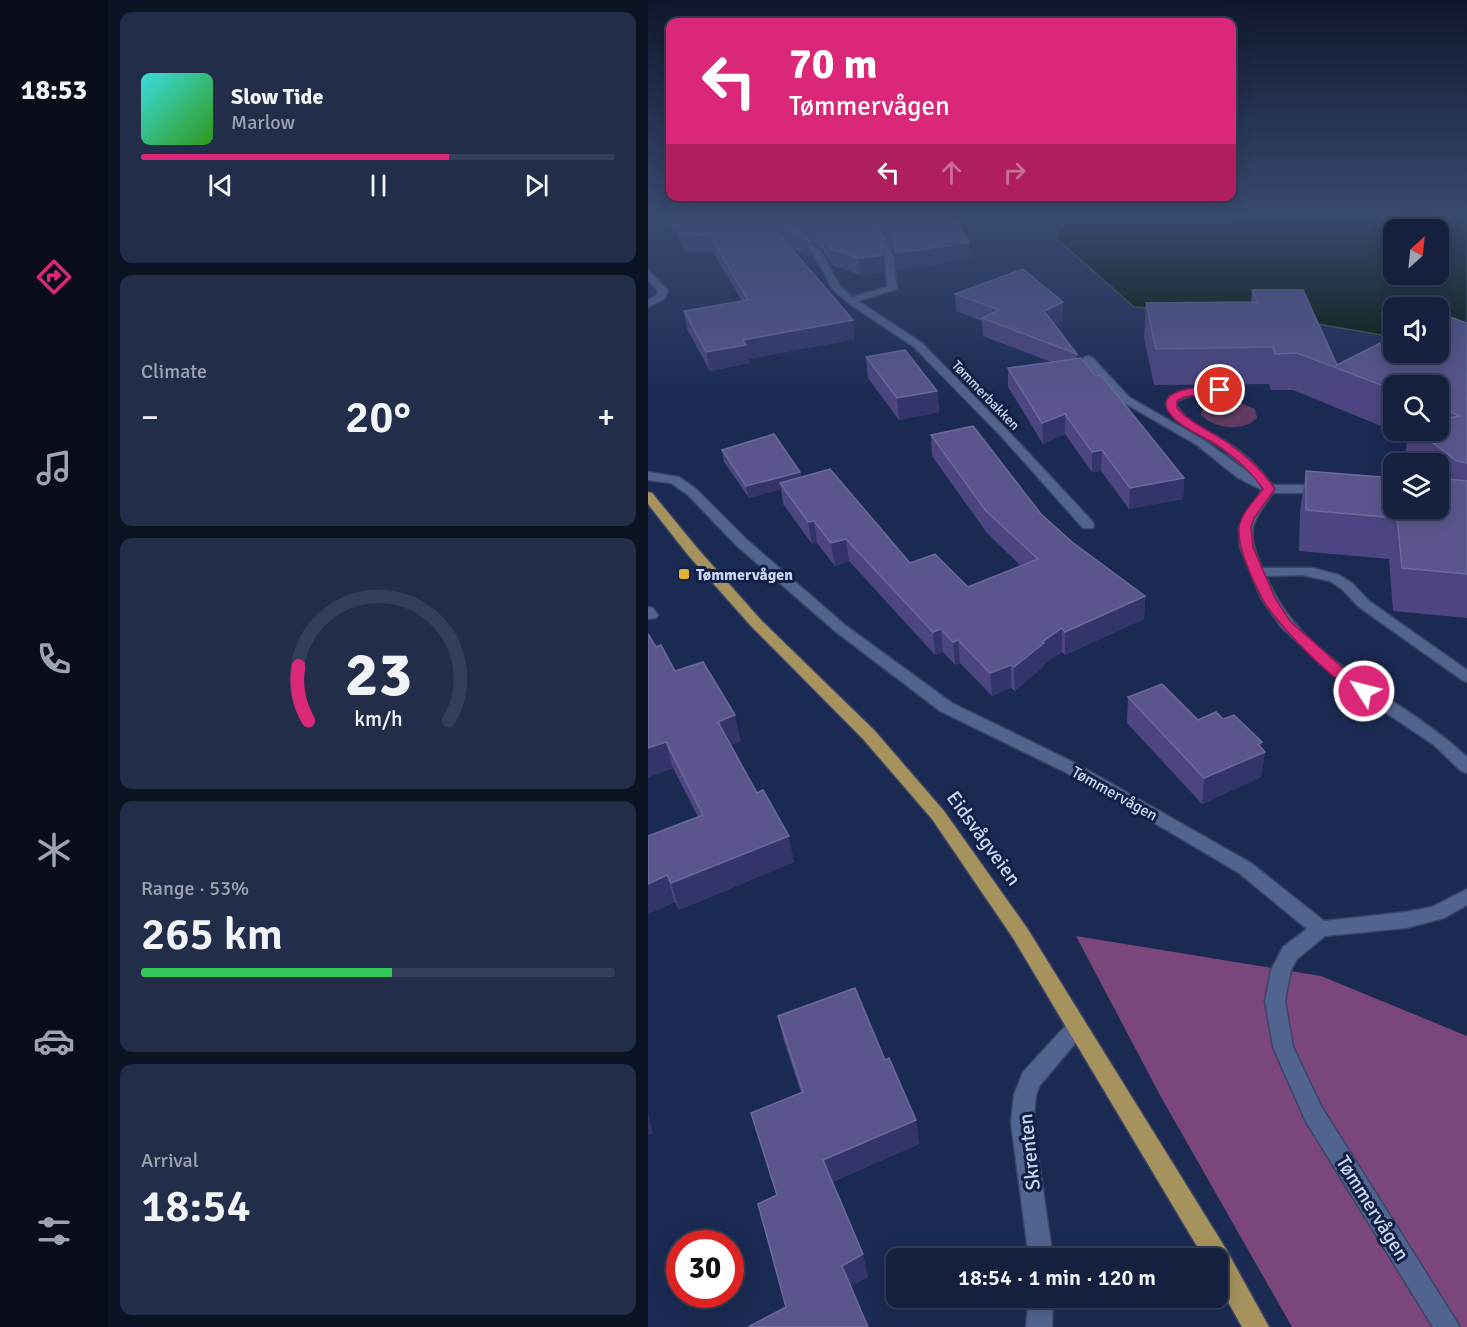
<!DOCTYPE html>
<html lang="en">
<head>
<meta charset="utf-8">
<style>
  body { margin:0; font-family:Signika,sans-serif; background:#212d49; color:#f1f3f6; height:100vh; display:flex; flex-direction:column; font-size:22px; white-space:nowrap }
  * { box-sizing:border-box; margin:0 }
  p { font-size:20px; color:#9da3b0 }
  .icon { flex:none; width:33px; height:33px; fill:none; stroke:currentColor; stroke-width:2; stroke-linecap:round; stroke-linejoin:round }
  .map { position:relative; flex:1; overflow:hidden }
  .sheet { display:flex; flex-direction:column; gap:12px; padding:12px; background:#0b1222; width:540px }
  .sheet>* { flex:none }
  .top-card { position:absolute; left:18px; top:18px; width:570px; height:183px; border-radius:12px; box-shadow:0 3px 15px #0003,0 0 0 2px #333e58; background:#db2777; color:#fff; overflow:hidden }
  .needle { width:39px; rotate:27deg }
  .tools { position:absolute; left:735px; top:219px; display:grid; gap:12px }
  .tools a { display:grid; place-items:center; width:66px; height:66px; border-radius:12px; background:#14203e; box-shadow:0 3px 15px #0003,0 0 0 2px #333e58; font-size:30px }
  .speed { position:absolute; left:18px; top:1230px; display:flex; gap:12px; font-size:30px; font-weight:700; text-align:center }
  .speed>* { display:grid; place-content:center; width:78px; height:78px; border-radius:50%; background:#14203e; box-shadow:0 3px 15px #0003,0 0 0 2px #333e58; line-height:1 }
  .speed .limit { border:9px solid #d22; background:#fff; color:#111 }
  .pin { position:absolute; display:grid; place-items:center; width:51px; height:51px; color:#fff; margin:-26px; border:3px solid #fff; border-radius:50%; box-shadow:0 2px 6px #0007 }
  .me { position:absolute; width:66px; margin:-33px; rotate:306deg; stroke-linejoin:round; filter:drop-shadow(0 0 4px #0008) }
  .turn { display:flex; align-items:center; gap:21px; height:126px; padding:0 24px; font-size:27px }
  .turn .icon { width:78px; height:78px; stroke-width:2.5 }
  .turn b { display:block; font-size:42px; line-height:51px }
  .lanes { display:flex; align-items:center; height:57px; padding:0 24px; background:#0003; justify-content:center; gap:30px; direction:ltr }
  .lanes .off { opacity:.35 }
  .big { font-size:45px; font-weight:600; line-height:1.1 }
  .sheet .widget { flex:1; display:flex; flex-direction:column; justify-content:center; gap:9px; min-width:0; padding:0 21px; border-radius:12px; background:#212d49 }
  .sheet .dial { align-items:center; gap:0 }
  .dial svg { height:156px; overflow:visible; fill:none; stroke:#333e58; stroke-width:7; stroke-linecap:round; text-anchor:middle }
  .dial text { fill:#f1f3f6; stroke:none }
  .song { display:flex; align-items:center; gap:18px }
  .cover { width:72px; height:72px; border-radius:9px; background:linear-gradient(135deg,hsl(180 70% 55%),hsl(110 70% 35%)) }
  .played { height:6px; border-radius:3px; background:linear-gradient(90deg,#db2777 65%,#333e58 65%) }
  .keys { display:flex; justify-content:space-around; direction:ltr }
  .heat { display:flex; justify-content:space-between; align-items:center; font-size:33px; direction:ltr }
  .charge { height:9px; border-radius:4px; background:linear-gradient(90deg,#34c759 53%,#333e58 0) }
  .trip { position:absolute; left:238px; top:1248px; width:342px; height:60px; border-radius:12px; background:#14203e; box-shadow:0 3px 15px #0003,0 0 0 2px #333e58; font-weight:600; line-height:60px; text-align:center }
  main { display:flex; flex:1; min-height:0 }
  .menu { display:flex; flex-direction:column; width:108px; justify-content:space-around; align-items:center; background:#080d19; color:#9da3b0 }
  .menu .icon { width:42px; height:42px }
  .menu .on { color:#db2777 }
  .menu b { font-size:27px; color:#f1f3f6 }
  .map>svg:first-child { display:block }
  .green { fill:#613b61 }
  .forest { fill:#7b467b }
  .water { fill:#001801; stroke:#3d5148; stroke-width:1.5; fill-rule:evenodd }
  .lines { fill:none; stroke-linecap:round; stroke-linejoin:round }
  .minor-casing { stroke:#394466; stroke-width:3 }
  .major-casing { stroke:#394466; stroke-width:3 }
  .minor { fill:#516490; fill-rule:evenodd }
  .major { fill:#a6925c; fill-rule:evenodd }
  .wall { fill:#4c4581; fill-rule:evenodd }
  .shaded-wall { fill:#333469 }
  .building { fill:#5a558d; stroke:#6c699c; stroke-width:1.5 }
  .route { fill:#db2777; stroke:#8e194d; stroke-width:1.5 }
  .poi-dot { fill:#dfb034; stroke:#122047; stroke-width:2 }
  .labels { text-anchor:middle; stroke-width:6; stroke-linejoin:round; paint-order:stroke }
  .far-street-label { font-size:14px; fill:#cad6ef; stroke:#122047 }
  .poi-label { font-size:16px; font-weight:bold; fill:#cad6ef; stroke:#122047; text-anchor:start }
  .street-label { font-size:16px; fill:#cad6ef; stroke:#122047 }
  .near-street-label { font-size:20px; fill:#cad6ef; stroke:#122047 }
</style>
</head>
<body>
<main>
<nav class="menu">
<b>18:53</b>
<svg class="icon on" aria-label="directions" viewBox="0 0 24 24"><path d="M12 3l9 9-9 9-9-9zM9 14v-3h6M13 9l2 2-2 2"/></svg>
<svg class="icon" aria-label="music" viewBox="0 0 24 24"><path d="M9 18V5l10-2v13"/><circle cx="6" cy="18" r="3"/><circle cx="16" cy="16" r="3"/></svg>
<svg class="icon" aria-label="phone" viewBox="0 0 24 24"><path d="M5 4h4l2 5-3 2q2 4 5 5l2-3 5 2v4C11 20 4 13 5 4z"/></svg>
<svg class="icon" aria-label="climate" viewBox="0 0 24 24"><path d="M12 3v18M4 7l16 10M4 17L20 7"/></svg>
<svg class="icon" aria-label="car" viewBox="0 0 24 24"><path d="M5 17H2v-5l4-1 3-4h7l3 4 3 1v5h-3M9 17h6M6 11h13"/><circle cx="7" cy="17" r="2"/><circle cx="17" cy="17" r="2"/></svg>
<svg class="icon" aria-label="filters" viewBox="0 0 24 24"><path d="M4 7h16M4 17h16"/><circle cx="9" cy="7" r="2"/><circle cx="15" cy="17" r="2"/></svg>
</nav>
<section class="sheet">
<div class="widget">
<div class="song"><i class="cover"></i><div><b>Slow Tide</b><p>Marlow</p></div></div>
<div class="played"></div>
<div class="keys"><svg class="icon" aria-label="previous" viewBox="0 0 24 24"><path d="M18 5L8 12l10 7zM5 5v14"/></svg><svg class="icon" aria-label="pause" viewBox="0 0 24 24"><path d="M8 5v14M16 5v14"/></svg><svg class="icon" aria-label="next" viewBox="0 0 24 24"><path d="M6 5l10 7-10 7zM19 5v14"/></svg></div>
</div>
<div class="widget"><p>Climate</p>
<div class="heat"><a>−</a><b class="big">20°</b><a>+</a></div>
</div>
<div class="widget dial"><svg viewBox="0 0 100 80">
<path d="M14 69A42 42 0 1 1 86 69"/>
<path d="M14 69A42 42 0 0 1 9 41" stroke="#db2777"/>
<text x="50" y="56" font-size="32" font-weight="700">23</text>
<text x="50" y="72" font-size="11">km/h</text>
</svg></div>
<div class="widget"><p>Range · 53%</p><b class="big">265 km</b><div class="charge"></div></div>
<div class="widget"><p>Arrival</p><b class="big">18:54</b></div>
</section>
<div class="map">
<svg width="819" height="1327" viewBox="0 0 819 1327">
  <rect width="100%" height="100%" fill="#1b2a52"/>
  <!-- green -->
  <path class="green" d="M 585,400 L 607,409 L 609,418 C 596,432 566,429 553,415 L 555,407 L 567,401 Z"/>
  <!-- forest -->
  <polygon class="forest" points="428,936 673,976 819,1036 819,1327 644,1327 513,1097"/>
  <!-- water -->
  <path class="water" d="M 414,214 L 819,214 L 819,355 L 791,350 L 790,308 L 746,308 L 745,337 L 629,317 L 486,307 L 410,240 L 409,235 L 418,222 ZM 746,230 L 790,230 L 790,274 L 746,274 Z"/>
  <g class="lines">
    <!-- minor casing -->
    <g class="minor-casing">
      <g id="minor">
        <polygon points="219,214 227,214 245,256 249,289 210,301 274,343 361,432 445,522 446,525 445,528 435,528 353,436 266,347 199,302 185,289 166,255 142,238 149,236 172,251 192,286 204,297 239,287 237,256"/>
        <polygon points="0,270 20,291 16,299 0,307 0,300 9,295 10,291 0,279"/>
        <path d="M 440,356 L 444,357 L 481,397 L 557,441 L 604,475 L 575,449 L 528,420 L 518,404 L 521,397 L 539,390 L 592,387 L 592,391 L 541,396 L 530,401 L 528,404 C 538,425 563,431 580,443 C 598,454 612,468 624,485 L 675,485 L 681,489 L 675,493 L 625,493 C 602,526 598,529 614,568 L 665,568 L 691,575 L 704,583 L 721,601 L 819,670 L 819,682 L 814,680 L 711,607 L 694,589 L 682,581 L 654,575 L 618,576 C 655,665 754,695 819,757 L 819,773 L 813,771 L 786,745 L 697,685 L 633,627 L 613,598 L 592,547 L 591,527 L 614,490 L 590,478 L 549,445 L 473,401 L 436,361 L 436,357 Z"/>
        <polygon points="0,472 31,477 48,489 98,539 197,625 304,703 429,764 603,863 676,921 758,912 784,907 819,889 819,905 796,918 758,928 677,936 649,959 643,970 637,1001 645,1047 673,1106 812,1327 785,1327 657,1120 625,1047 617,1001 623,970 635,947 659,929 591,873 520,831 417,772 292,711 187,631 88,545 40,495 23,483 0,480"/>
        <polygon points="0,607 5,608 10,615 8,618 0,619"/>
        <polygon points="429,1018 436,1021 439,1027 436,1033 392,1085 388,1095 385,1123 405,1258 381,1258 363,1123 366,1095 375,1072 422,1021"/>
        <polygon points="381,1298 405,1298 404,1327 378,1327"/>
      </g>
    </g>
    <!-- major casing -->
    <g class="major-casing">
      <polygon id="major" points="0,492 4,493 50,549 113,620 227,731 296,811 379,928 578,1249 621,1327 594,1327 570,1284 570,1258 556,1258 365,938 284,819 215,739 103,626 40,555 0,504"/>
    </g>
    <!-- minor -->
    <use href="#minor" class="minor"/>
    <!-- major -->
    <use href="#major" class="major"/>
  </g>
  <!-- wall -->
  <g class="wall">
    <polygon points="17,214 222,214 236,272 212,275 184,265 174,249 162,242 164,257 144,249 207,339 100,359 101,363 62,371 39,329 36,311 94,301 64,251 38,252"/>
    <polygon points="229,214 304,214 321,243 321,259 249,270 247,255"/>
    <path d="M 604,290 L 689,365 L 819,323 L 819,618 L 745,611 L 741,559 L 651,551 L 652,511 L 658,471 L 790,508 L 790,464 L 755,464 L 760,437 L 645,390 L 623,390 L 621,384 L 506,385 L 496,338 L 498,303 L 603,302 ZM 746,386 L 790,386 L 790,430 L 746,430 Z"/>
    <polygon points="307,294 415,302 415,320 406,324 429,354 429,358 448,376 536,478 535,499 481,509 453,471 444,472 417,434 395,444 360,387 360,368 403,362 335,336 334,321 308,311"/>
    <polygon points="218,357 289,391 291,412 251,420 220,378"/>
    <polygon points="283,435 393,514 424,542 497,596 496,619 417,655 414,652 396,664 396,666 367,691 363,688 344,696 312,663 307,665 295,652 287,655 201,561 187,566 169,543 164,544 135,504 133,489 101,498 76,462 74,450 152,472 153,477 262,563 320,587 373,566 339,533 284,456"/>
    <polygon points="8,647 27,671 93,741 83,745 146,862 31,910 27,902 0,914 0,836 50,817 25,768 0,777"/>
    <polygon points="480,697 550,720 575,719 614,742 613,748 617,752 613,777 554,804 479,723"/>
    <polygon points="130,1016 237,1060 268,1120 271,1144 184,1182 220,1277 203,1286 138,1307 153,1093 136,1041"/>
  </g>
  <!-- shaded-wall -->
  <g class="shaded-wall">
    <polygon points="233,240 236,272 212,275 210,258"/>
    <polygon points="321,243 321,259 249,270 247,253"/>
    <polygon points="415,302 415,320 396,328 396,311"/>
    <polygon points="205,320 207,339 100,359 101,363 62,371 58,352 95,340"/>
    <polygon points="289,391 291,412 251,420 249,398"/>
    <polygon points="417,414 417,434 395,444 394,423"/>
    <polygon points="454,450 453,471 444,472 444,452"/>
    <polygon points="152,472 154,483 132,483 133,489 101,498 98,486"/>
    <polygon points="536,478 535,499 481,509 482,488"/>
    <polygon points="166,521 169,543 164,544 160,522"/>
    <polygon points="198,539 201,561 187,566 183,543"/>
    <polygon points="497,596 496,619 417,655 417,632"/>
    <polygon points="414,628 414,652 396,664 396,666 367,691 366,667 394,642"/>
    <polygon points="293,629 295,652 287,655 285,632"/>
    <polygon points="310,640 312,663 307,665 305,642"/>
    <polygon points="363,665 363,688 344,696 342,673"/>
    <polygon points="87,715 93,741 76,747 70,722"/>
    <polygon points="18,742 25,768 0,777 0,748"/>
    <polygon points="614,742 613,754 617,752 613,777 554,804 556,778 610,744"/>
    <polygon points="141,836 146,862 31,910 23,883"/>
    <polygon points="19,875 27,902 0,914 0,884"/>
    <polygon points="0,1112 5,1133 0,1135"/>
    <polygon points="268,1120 271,1144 180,1183 175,1160"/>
    <polygon points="215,1254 220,1277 200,1288 194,1266"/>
  </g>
  <!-- building -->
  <g class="building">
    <polygon points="23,214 114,214 145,228 162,240 125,227 205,320 95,340 98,345 58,352 36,311 100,300 61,234 35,236"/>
    <polygon points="141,214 222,214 233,240 234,255 210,258 182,248 171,233 145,215"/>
    <polygon points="235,214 304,214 321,243 247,253 246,238"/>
    <polygon points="375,269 415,302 396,311 429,354 334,318 352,310 307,294"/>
    <polygon points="604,290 655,290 689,365 746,336 746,352 790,352 790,321 800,316 819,323 819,463 809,461 768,430 790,430 790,420 812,416 790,407 790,386 746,386 746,390 649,353 627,354 625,347 508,349 498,303 609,302"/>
    <polygon points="257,350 289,391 249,398 218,357"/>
    <polygon points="433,358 448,376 453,375 536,478 482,488 454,450 444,452 417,414 394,423 360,368"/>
    <polygon points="325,426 393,514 424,542 497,596 417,632 414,628 394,642 396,643 366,667 363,665 342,673 310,640 305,642 293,629 285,632 198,539 183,543 166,521 160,522 132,483 182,469 262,563 287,554 320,587 390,559 338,511 283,435"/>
    <polygon points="126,434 152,472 98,486 74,450"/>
    <polygon points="658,471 746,478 746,508 790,508 790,478 819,481 819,574 754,568 749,518 658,510"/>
    <polygon points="0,634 8,647 13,645 27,671 55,662 87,715 70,722 109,793 115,790 141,836 23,883 19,875 0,884 0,836 55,815 18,742 0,748"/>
    <polygon points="514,684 550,720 568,712 575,719 586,715 614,742 610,744 617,752 556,778 480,697"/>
    <polygon points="207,988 237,1060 241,1058 268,1120 175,1160 215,1254 194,1266 220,1327 100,1327 138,1307 110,1204 129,1195 103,1113 155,1092 130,1016"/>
  </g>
  <!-- sky -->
  <linearGradient id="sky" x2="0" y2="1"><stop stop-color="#0f172d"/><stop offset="0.54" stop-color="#394a71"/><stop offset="1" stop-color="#394a71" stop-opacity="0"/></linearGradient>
  <rect width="819" height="399" fill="url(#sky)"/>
  <!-- route -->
  <path class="route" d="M 572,387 L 577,390 L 576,392 L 536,397 L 529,401 L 529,408 C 543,424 563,431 580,443 C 599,456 614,470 627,489 L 606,518 L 603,527 L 605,547 L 627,598 L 642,621 L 706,678 L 723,691 L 721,694 C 699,700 624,619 614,598 C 605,581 589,547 591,528 C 592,514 607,500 615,489 C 604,472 589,459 572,447 C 556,436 528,427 519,409 C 517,404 518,399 522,396 C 534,386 558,388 572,387 Z"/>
  <!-- markers -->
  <rect class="poi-dot" x="30" y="568" width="12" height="12" rx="3"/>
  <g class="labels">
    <!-- far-street labels -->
    <g class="far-street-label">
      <text transform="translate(338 395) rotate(46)" y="5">Tømmerbakken</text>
    </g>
    <!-- poi labels -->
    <g class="poi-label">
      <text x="48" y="580">Tømmervågen</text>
    </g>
    <!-- street labels -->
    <g class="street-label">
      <text transform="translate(467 793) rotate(29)" y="6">Tømmervågen</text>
    </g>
    <!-- near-street labels -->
    <g class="near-street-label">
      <text transform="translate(336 838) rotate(54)" y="7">Eidsvågveien</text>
      <text transform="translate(381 1152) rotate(-96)" y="7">Skrenten</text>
      <text transform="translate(725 1208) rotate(58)" y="7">Tømmervågen</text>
    </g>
  </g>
</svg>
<div class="tools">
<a><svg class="needle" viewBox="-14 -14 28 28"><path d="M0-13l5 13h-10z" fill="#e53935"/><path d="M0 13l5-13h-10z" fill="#9da3b0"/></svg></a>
<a><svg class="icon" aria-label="sound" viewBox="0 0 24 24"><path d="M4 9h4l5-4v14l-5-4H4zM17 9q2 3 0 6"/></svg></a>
<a><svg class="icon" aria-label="search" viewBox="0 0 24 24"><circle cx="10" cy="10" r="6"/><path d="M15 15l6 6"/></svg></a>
<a><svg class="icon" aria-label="layers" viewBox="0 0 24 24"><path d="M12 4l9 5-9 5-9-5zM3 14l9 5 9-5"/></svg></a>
</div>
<div class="speed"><div class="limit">30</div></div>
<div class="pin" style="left:572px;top:390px;background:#d93025"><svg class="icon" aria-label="arrive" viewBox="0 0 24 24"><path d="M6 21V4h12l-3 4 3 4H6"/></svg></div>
<svg class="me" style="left:716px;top:691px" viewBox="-20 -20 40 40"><circle r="17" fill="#db2777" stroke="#fff" stroke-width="3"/><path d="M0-11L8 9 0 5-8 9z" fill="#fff"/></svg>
<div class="trip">18:54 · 1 min · 120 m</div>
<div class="top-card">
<div class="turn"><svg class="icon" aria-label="left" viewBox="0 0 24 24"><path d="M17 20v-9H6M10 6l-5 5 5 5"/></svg><div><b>70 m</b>Tømmervågen</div></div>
<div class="lanes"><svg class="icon" aria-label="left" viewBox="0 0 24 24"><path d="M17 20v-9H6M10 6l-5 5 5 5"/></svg><svg class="icon off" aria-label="ahead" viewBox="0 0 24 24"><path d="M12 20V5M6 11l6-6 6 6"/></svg><svg class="icon off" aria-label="right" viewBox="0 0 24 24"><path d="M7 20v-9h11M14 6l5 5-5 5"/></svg></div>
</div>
</div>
</main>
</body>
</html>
